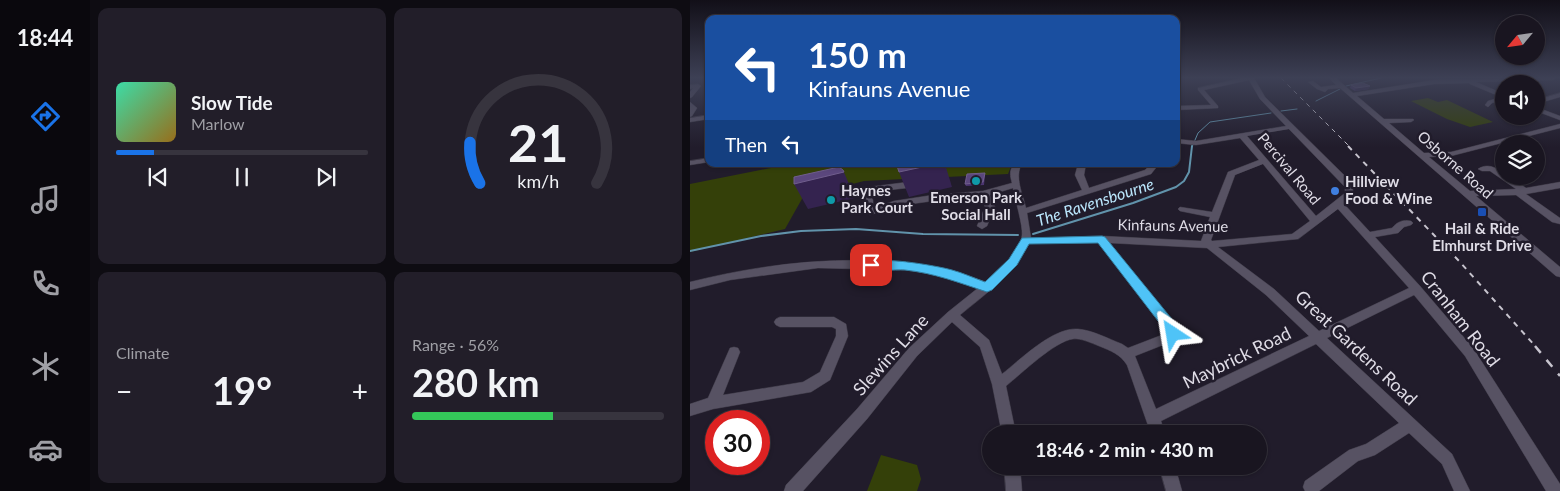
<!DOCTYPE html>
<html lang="en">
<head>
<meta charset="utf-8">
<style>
  body { margin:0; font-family:Lato,sans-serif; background:#221e29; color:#f1f3f6; height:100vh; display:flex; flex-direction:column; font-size:19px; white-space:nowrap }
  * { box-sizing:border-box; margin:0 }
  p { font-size:16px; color:#9f9fa5 }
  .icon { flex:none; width:28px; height:28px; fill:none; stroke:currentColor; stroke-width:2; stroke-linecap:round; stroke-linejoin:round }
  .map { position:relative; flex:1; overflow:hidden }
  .drawer { display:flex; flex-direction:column; gap:8px; padding:8px; background:#0e0c12; width:600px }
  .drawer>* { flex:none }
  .hud { position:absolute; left:15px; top:15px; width:475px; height:152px; border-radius:10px; box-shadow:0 1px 4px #0004,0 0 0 1px #37343e; background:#1a4fa0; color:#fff; overflow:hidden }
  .needle { width:32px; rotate:241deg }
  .tools { position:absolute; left:805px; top:15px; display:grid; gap:10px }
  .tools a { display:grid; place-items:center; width:50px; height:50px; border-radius:50%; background:#191520; box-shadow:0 1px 4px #0004,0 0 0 1px #37343e; font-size:25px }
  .speed { position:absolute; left:15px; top:410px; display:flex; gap:10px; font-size:25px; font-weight:700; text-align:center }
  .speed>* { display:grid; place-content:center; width:65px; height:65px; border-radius:50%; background:#191520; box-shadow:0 1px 4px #0004,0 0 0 1px #37343e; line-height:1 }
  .speed .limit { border:8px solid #d22; background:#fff; color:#111 }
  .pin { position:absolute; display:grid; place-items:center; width:42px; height:42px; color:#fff; margin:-21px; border-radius:10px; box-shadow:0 2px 8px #0006 }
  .me { position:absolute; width:55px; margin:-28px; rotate:327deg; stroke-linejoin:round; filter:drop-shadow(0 0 4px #0008) }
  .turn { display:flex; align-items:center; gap:18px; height:105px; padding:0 20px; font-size:22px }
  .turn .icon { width:65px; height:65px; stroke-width:2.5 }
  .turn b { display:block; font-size:35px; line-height:42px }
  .then { display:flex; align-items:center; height:48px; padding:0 20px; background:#0003; gap:10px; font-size:19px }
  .big { font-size:38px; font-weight:700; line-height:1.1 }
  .drawer .widget { flex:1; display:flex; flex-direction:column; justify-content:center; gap:8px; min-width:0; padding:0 18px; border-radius:10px; background:#221e29 }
  .drawer .dial { align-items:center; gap:0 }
  .dial svg { height:130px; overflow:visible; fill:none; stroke:#37343e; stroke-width:7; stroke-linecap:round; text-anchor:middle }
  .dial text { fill:#f1f3f6; stroke:none }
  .song { display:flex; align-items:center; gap:15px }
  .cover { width:60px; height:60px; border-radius:8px; background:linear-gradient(135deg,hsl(160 70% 55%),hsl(40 70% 35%)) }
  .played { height:5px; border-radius:2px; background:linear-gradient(90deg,#1a73e8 15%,#37343e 15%) }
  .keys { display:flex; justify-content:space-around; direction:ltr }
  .heat { display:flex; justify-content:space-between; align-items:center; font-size:28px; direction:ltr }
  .charge { height:8px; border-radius:4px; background:linear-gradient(90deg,#34c759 56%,#37343e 0) }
  .drawer .tiles { flex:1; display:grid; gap:8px; grid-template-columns:repeat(2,1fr) }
  .trip { position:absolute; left:292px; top:425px; width:285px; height:50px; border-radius:25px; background:#191520; box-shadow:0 1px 4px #0004,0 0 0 1px #37343e; font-weight:700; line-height:50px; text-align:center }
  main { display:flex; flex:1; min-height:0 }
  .dock { display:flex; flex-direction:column; width:90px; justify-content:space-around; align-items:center; background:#0a080d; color:#9f9fa5 }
  .dock .icon { width:35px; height:35px }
  .dock .active { color:#1a73e8 }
  .dock b { font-size:22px; color:#f1f3f6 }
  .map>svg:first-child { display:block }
  .green { fill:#344009 }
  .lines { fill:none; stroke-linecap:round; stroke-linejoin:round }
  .stream-far1 { stroke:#6193ab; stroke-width:1 }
  .stream { stroke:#6193ab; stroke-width:2 }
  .minor-casing { stroke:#3d3946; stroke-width:1 }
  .minor { fill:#575263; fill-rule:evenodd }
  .rail-far2 { stroke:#c7c4ce; stroke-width:1; stroke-dasharray:4.5 4.5; stroke-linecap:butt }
  .rail-far1 { stroke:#c7c4ce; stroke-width:2; stroke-dasharray:5.5 5.5; stroke-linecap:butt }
  .rail { stroke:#c7c4ce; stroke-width:2.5; stroke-dasharray:9 9; stroke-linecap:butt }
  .wall { fill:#4b3570 }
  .shaded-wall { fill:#34234f }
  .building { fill:#5b477d; stroke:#705e8d }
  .route { fill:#4fc3f7; stroke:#337fa1 }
  .culture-dot { fill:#0f9aa8; stroke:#211c2b; stroke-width:2 }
  .shop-dot { fill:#3f7fe0; stroke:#211c2b; stroke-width:2 }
  .transit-dot { fill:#1a4fb4; stroke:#211c2b; stroke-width:2 }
  .labels { text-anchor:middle; stroke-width:5; stroke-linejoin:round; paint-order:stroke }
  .street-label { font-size:15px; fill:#dfdce6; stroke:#211c2b }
  .poi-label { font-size:15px; font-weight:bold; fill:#dfdce6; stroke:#211c2b; text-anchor:start }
  .water-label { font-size:16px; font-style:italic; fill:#bae6fc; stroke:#211c2b }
  .near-street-label { font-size:18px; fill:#dfdce6; stroke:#211c2b }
</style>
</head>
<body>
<main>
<nav class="dock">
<b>18:44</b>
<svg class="icon active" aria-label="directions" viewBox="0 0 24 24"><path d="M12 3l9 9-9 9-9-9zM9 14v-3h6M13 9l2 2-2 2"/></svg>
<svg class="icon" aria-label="music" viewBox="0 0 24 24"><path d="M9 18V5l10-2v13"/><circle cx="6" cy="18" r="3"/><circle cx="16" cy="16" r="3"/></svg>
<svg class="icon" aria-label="phone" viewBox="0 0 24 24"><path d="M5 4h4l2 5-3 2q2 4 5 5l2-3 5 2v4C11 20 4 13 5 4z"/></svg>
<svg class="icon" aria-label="climate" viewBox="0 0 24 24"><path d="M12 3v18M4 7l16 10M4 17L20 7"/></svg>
<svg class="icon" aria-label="car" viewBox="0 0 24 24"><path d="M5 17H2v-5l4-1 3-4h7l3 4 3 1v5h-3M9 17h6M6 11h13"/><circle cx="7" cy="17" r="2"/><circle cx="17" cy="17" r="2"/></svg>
</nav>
<section class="drawer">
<div class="tiles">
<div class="widget">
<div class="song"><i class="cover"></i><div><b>Slow Tide</b><p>Marlow</p></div></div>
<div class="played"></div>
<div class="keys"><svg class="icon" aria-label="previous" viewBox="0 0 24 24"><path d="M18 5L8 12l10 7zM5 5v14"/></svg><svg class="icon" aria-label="pause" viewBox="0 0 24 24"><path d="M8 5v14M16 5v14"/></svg><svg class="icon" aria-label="next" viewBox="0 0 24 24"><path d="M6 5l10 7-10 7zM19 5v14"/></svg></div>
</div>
<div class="widget dial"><svg viewBox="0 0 100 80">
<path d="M14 69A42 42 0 1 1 86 69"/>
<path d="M14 69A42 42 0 0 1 8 44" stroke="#1a73e8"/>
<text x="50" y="56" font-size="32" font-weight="700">21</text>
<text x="50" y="72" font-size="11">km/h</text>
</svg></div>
<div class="widget"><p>Climate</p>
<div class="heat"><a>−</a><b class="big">19°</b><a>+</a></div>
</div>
<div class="widget"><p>Range · 56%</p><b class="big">280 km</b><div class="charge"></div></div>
</div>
</section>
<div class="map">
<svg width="870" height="491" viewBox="0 0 870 491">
  <rect width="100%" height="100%" fill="#211c2b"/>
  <!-- green -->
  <g class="green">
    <polygon points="738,98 748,102 757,100 803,122 780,127 757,119 721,101"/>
    <polygon points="101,164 322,164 318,174 174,181 113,197 95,229 0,252 0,184"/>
    <polygon points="191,455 227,465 231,479 227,491 177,491"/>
  </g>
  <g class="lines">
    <!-- stream-far1 -->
    <g class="stream-far1">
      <polyline points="656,86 691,78"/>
      <polyline points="626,101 650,89"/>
      <polyline points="591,111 607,109"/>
      <polyline points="502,147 508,133 520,122 581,113"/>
    </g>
    <!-- stream -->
    <g class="stream">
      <polyline points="343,234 443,203 486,187 494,181 499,172 502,146"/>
      <polyline points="0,251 71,236 111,231 166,229 233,234 328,235"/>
    </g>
    <!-- minor casing -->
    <g class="minor-casing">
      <g id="minor">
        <path d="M 552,78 L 564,78 L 575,97 L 658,179 L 663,187 L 663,194 L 654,204 L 680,232 L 702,228 C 707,222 713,219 721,221 L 723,223 L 721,225 L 714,227 L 708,233 L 685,237 L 730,286 L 783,348 L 870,484 L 870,491 L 856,491 L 775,356 L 724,295 L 637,338 L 762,454 L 780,491 L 764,491 L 752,464 L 719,433 L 685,455 L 668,461 L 629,491 L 615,491 L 613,487 L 615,481 L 659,450 L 676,444 L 709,423 L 626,344 L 471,421 L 475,434 L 461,434 L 437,365 C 430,354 421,351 409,346 C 401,343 391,338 383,339 C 365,341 331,374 316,386 L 326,434 L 312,434 L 302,384 L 290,347 L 262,322 L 227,356 L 177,419 L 113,491 L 94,491 L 96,485 L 167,409 L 219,348 L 258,312 L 288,288 L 259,277 L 216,270 L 128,268 L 40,280 L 0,290 L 0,282 C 84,261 174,252 260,270 C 272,273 284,278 296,282 C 307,274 331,250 332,235 C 333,225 325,200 323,188 L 300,195 L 305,207 L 297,226 L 292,229 L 287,226 L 295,207 L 292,197 L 243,201 L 206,206 L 180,215 L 177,214 C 174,209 172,198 172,193 L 166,194 L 162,191 L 163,189 L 226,181 L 230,184 L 226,187 L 181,192 L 180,195 L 183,200 L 183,208 L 204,201 L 243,195 L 293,191 L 322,183 C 320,176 319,170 324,164 L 332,164 C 324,176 333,195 336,208 L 392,190 L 385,175 L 388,164 L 396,164 L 394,175 L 399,188 L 455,170 L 461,164 L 469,164 L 461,174 L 337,213 L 341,238 L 412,236 L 511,241 L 520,217 L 490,211 L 488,209 L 490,207 L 522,212 L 538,172 L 569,160 L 550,138 L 506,145 L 486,143 L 486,139 L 506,141 L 596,126 L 570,99 L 559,80 L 514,90 L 528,106 L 528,108 L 486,110 L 486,106 L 521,105 L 508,90 L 508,88 ZM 599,129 L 655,187 L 655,193 L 626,216 L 557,136 ZM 573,164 L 620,221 L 602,234 L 522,241 L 521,240 L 545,175 ZM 648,209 L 719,288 L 629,331 L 584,289 L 528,247 L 608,239 ZM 409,242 L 477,333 L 438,348 L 432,344 C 419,339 402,330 388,329 C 363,327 331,359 312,374 L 299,340 L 270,315 C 296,294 323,274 339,244 ZM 420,243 L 517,248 L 576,295 L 619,336 L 466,409 L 445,356 L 483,341 L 489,334 L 485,325 Z"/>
        <path d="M 639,78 L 646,78 L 663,93 L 744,80 L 866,78 L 863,80 L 786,82 L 814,94 L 814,100 L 802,103 L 798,107 L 795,105 L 798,101 L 811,97 L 780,84 L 779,83 L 744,84 L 667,96 L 694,119 L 723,119 L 724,120 L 721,122 L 699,123 L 734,153 L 761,152 L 870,124 L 870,128 L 761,156 L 739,157 L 780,191 L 826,189 L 800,171 L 792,171 L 788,169 C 797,163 805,167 814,173 L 814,176 L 819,176 L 836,188 L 870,182 L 870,188 L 836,194 L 870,218 L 870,224 L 862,222 L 826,195 L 786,196 L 870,267 L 870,277 L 866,276 L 650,88 L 638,89 L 635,92 L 627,89 L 618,82 L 623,81 L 631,87 L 646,85 Z"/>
        <polygon points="8,84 11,86 2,97 0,98 0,92 3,88 0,89 0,85"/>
        <polygon points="870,93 870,97 846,104 846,100"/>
        <polygon points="0,102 7,108 2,116 0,117"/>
        <polygon points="846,107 870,116 870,120 846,111"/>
        <polygon points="19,115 19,119 0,122 0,118"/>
        <polygon points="19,158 19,162 0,165 0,161"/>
        <polygon points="846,158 850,159 850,163 846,163"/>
        <polygon points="90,317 144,317 156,324 158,336 140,380 121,392 23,409 0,416 0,404 18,398 40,348 44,347 48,348 50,352 33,395 113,382 130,372 146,336 146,329 142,327 90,327 86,325 84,322 86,319"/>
        <polygon points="314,466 330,466 332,491 316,491"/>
        <polygon points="469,466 485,466 492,491 476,491"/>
      </g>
    </g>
    <!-- minor -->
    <use href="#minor" class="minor"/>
    <!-- rail-far2 -->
    <polyline class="rail-far2" points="591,78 660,147"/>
    <!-- rail-far1 -->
    <polyline class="rail-far1" points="658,146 769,261 846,347"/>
    <!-- rail -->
    <polyline class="rail" points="845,346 870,376"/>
  </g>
  <!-- wall -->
  <g class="wall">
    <polygon points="661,85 679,89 665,91 660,88"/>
    <polygon points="295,175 294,185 276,186 275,184"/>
  </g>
  <!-- shaded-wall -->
  <g class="shaded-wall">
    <polygon points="680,86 679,89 665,91 666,88"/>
    <polygon points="246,164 255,164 262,187 219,197 209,172"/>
    <polygon points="153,170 165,198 118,209 104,184"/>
  </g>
  <!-- building -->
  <g class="building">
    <polygon points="673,83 680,86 666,88 661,85"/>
    <polygon points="218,164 246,164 209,172 207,166"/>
    <polygon points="149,167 153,170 154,172 104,184 104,177"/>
    <polygon points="295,173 293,182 275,184 277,174"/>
  </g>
  <!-- sky -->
  <linearGradient id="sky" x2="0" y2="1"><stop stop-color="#120f18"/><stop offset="0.53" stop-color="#3d4055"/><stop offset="1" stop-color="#3d4055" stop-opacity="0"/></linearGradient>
  <rect width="870" height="147" fill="url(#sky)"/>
  <!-- route -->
  <path class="route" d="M 412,236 L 415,237 L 486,324 L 490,334 L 488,338 L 483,340 L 478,338 L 475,330 L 408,243 L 339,244 L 327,265 L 302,290 L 297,292 C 270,283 244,273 215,270 C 205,269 181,274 175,265 C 183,254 248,266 262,270 C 273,273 284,278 295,282 L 319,259 L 332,238 Z"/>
  <!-- markers -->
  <g class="culture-dot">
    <circle cx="286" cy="181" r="5"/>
    <circle cx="141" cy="200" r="5"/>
  </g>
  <circle class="shop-dot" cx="645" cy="191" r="5"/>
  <rect class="transit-dot" x="787" y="207" width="10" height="10" rx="2.5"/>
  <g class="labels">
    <!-- street labels -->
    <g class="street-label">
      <text transform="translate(765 165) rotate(41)" y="5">Osborne Road</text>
      <text transform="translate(599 169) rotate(50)" y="5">Percival Road</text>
      <text transform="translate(483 226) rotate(1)" y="5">Kinfauns Avenue</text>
    </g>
    <!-- poi labels -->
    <g class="poi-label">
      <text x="655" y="187">Hillview<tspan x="655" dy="17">Food &amp; Wine</tspan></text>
      <text x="151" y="196">Haynes<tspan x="151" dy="17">Park Court</tspan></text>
      <text x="286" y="203" text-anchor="middle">Emerson Park<tspan x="286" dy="17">Social Hall</tspan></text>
      <text x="792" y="234" text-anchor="middle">Hail &amp; Ride<tspan x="792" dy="17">Elmhurst Drive</tspan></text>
    </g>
    <!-- water labels -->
    <g class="water-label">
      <text transform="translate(405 202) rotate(-18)" y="6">The Ravensbourne</text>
    </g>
    <!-- near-street labels -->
    <g class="near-street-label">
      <text transform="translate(770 319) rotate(52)" y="6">Cranham Road</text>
      <text transform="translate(666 348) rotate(43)" y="6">Great Gardens Road</text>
      <text transform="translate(201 355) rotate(-48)" y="6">Slewins Lane</text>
      <text transform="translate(547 358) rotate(-26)" y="6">Maybrick Road</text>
    </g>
  </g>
</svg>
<div class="tools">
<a><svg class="needle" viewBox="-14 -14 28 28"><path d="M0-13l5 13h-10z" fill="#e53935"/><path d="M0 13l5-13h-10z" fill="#9f9fa5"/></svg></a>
<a><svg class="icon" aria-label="sound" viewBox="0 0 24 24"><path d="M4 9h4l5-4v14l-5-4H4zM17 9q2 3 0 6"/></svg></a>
<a><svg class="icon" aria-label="layers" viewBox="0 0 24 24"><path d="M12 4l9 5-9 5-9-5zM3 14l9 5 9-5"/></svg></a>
</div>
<div class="speed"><div class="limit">30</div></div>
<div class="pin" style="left:181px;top:265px;background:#d93025"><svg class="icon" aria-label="arrive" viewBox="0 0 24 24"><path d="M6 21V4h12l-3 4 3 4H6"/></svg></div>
<svg class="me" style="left:483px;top:334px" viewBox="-20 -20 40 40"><path d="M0-17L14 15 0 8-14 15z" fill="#4fc3f7" stroke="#fff" stroke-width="4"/></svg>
<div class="trip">18:46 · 2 min · 430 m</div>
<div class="hud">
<div class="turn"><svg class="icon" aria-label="left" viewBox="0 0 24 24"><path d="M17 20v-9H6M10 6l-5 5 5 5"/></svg><div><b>150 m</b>Kinfauns Avenue</div></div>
<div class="then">Then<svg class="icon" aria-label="left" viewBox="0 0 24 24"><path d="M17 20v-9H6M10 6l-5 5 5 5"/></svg></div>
</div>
</div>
</main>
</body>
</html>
